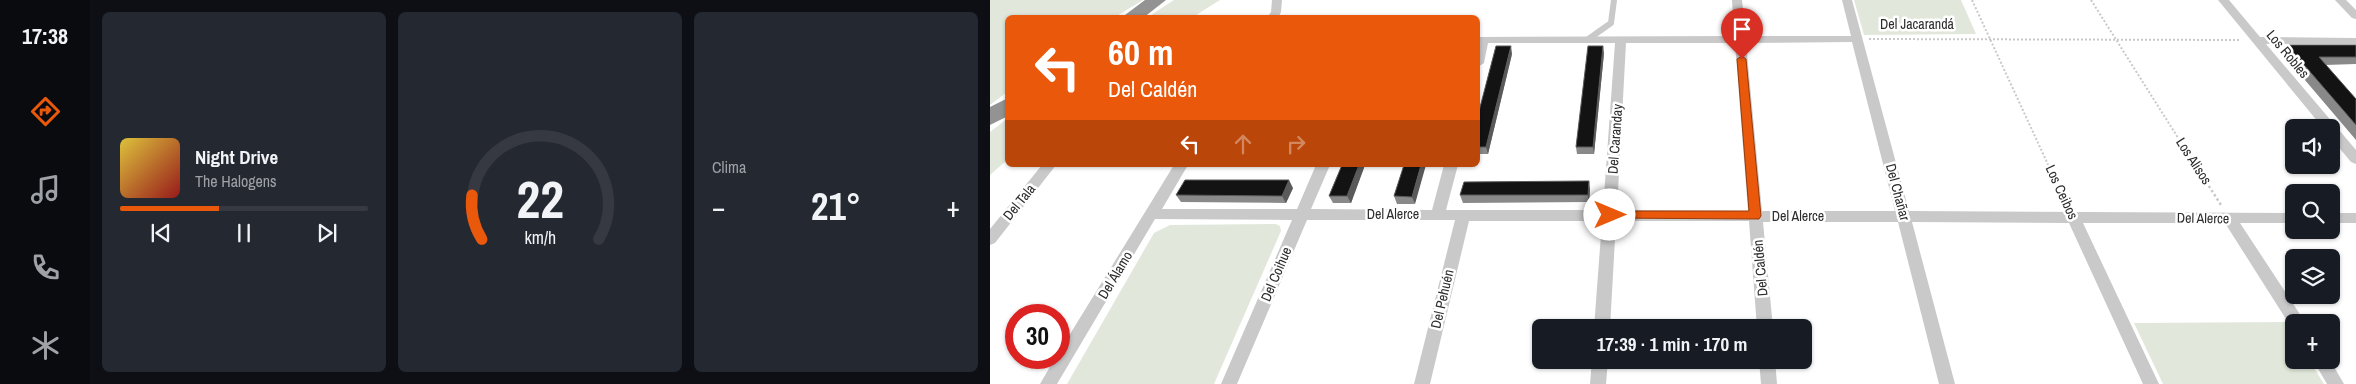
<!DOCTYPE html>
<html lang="es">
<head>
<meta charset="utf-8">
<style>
  body { margin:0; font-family:"Archivo Narrow",sans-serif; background:#242831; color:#f1f3f6; height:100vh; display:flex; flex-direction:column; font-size:19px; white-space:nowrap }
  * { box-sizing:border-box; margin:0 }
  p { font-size:16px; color:#9ea1a6 }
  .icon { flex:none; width:28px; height:28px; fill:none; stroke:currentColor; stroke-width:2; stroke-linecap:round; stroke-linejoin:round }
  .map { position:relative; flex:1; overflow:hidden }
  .drawer { display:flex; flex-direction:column; gap:12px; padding:12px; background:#0d0f14; width:900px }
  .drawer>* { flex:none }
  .banner { position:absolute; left:15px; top:15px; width:475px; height:152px; border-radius:8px; box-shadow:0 1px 4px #0004; background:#ea580c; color:#fff; overflow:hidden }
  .tools { position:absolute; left:1295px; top:119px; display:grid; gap:10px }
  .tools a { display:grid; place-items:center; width:55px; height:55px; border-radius:8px; background:#171b24; box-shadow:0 1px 4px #0004; font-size:25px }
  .speed { position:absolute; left:15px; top:304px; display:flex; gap:10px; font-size:25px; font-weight:700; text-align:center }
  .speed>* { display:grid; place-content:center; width:65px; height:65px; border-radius:50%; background:#171b24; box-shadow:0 1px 4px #0004; line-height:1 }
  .speed .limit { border:8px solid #d22; background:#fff; color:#111 }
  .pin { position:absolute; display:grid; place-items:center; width:42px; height:42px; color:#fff; margin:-51px -21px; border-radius:50% 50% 50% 0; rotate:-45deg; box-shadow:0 0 5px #0007 }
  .pin .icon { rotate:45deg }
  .me { position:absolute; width:55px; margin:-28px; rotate:90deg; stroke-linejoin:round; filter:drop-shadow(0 0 4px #0008) }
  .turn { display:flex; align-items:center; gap:18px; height:105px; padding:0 20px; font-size:22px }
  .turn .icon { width:65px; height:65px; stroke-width:2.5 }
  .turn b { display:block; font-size:35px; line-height:42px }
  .lanes { display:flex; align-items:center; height:48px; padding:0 20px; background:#0003; justify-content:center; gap:25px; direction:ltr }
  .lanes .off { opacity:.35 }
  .big { font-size:38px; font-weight:700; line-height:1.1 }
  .drawer .tile { flex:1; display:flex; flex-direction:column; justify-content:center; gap:8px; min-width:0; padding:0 18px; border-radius:8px; background:#242831 }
  .drawer .dial { align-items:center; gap:0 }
  .dial svg { height:130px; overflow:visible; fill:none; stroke:#363941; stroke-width:7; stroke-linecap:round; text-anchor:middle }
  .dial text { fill:#f1f3f6; stroke:none }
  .song { display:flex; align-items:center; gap:15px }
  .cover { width:60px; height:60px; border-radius:8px; background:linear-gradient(135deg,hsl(50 70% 55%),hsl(0 70% 35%)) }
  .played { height:5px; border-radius:2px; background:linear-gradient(90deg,#ea580c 40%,#363941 40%) }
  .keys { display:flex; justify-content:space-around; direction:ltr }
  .heat { display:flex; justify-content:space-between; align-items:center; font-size:28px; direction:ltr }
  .drawer .tiles { flex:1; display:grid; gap:12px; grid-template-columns:repeat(3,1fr) }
  .trip { position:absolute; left:542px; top:319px; width:280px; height:50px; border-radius:8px; background:#171b24; box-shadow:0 1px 4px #0004; font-weight:700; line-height:50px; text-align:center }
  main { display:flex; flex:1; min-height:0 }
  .menu { display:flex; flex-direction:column; width:90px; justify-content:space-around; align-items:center; background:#090b0e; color:#9ea1a6 }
  .menu .icon { width:35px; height:35px }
  .menu .on { color:#ea580c }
  .menu b { font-size:22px; color:#f1f3f6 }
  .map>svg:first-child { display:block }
  .green { fill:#e1e8db }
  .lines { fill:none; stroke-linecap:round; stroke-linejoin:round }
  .path-far1 { stroke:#c9c9c9; stroke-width:2; stroke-dasharray:2 2; stroke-linecap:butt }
  .path { stroke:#c9c9c9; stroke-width:2.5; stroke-dasharray:2.5 2.5; stroke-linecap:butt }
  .lane { stroke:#c9c9c9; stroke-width:6 }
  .street { fill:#c9c9c9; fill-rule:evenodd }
  .highway { fill:#939393; fill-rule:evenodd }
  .wall { fill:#898989 }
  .shaded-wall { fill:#5a5a5a }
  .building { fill:#131313; stroke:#5a5a5a }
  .route { fill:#ea580c; stroke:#983908 }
  .labels { text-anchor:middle; stroke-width:5; stroke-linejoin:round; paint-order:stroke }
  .street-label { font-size:14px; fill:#2c2c2c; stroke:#fff }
</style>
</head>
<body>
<main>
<nav class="menu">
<b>17:38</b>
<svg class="icon on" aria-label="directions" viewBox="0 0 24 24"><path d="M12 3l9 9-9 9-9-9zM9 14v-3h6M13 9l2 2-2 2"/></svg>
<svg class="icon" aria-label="music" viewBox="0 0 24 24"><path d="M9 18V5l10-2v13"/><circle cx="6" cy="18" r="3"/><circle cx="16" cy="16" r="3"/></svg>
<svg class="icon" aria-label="phone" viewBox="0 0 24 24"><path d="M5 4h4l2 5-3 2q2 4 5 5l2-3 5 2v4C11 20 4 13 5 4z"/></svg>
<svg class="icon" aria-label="climate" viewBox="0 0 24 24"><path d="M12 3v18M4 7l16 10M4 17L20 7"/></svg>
</nav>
<section class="drawer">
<div class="tiles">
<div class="tile">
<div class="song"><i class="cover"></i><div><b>Night Drive</b><p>The Halogens</p></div></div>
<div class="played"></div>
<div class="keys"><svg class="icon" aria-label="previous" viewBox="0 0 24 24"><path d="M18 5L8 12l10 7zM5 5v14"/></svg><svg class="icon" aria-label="pause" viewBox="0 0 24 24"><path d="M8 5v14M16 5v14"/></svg><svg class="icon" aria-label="next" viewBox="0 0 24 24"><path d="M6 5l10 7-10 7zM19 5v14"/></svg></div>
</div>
<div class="tile dial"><svg viewBox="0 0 100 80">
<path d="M14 69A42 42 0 1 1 86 69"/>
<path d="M14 69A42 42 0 0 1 8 42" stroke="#ea580c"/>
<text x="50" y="56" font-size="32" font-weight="700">22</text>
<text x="50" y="72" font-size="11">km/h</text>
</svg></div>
<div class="tile"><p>Clima</p>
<div class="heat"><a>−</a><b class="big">21°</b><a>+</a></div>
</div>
</div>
</section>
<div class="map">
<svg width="1366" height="384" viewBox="0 0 1366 384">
  <rect width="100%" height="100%" fill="#fff"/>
  <!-- green -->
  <g class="green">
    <polygon points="0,0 153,0 125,17 18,18 17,92 0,105"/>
    <polygon points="184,0 230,0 203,17 158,17"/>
    <polygon points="864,0 971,0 986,34 874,35"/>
    <polygon points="17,119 17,160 0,175 0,132"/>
    <polygon points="286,224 290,226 291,231 224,384 77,384 164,233 180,225"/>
    <polygon points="1295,322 1304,336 1304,360 1319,360 1334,384 1173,384 1144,323"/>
  </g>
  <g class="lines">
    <!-- path-far1 -->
    <g class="path-far1">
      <polyline points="982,0 1061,171"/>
      <polyline points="1101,0 1209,171"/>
      <polyline points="879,39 1251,40"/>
    </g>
    <!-- path -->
    <g class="path">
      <polyline points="1061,169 1077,204"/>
      <polyline points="1208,169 1231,205"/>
    </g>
    <!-- lane -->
    <polyline class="lane" points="597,40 621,23 624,0"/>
    <!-- street -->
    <g class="street">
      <polygon points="282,0 292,0 291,12 288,18 277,18 281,12"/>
      <path d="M 742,0 L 752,0 L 756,36 L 861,36 L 852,0 L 862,0 L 919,211 L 1304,213 L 1304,223 L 1250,223 L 1315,322 L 1304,322 L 1304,328 L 1301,327 L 1235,223 L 1093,223 L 1169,384 L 1153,384 L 1079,223 L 922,222 L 965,384 L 949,384 L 908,222 L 773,222 L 783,328 L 767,328 L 759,221 L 626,221 L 620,328 L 604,328 L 612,221 L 479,221 L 440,384 L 424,384 L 465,220 L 317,220 L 247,384 L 231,384 L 302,220 L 165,219 L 67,384 L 50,384 L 65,358 L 69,358 L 69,352 L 184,165 L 198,165 L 172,209 L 307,209 L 326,165 L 340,165 L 321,209 L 442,210 L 454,165 L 468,165 L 456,210 L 613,210 L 625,43 L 498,43 L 494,63 L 488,67 L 488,37 L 744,36 ZM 862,42 L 905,211 L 772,211 L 756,43 ZM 636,43 L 745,43 L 758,211 L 627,210 Z"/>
      <polygon points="1228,0 1239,0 1270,37 1366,38 1366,44 1276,44 1366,150 1366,164 1361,162 1341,138 1341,128 1333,128"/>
      <polygon points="1345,0 1356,0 1366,10 1366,19 1362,18"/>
      <polygon points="52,165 66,165 5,243 0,245 0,229"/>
      <rect x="1341" y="213" width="25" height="10"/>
      <polygon points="602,360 618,360 616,384 600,384"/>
      <polygon points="769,360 785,360 787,384 771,384"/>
      <polygon points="1323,360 1340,360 1354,384 1337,384"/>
    </g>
    <!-- highway -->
    <g class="highway">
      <polygon points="155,0 176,0 153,18 131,18"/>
      <polygon points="18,98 18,116 0,125 0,107"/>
    </g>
  </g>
  <!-- wall -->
  <g class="wall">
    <polygon points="1297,45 1366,45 1366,64 1335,65 1366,99 1366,140 1291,52"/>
    <polygon points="614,53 604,154 587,154 586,147"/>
    <polygon points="522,54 498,154 488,154 488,115"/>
    <polygon points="352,165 375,165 361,203 343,203 339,196"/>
    <polygon points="414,165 425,204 407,204 404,196"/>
    <polygon points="303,188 296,203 191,202 186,195"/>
    <polygon points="600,189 599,202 473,203 470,195"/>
  </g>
  <!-- shaded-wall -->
  <g class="shaded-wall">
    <polygon points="521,46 522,54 498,154 496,147"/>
    <polygon points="613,46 614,53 604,154 603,147"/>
    <polygon points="369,165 375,165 361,203 357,196"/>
    <polygon points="431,165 436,165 425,204 422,197"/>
    <polygon points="299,180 303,188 296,203 292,196"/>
    <polygon points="599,181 600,189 599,202 598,195"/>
  </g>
  <!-- building -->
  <g class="building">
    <polygon points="1297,45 1366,45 1366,57 1329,57 1366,99 1366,125"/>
    <polygon points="506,46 521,46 496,147 488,147 488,115"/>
    <polygon points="598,46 613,46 603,147 586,147"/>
    <polygon points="352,165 369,165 357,196 339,196"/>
    <polygon points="414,165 431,165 422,197 404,196"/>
    <polygon points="195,180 299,180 292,196 186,195"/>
    <polygon points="599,181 598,195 470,195 474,182"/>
  </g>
  <!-- route -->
  <polygon class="route" points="752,56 756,59 771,216 769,219 615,218 615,212 620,211 759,211 747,59"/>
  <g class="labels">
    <!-- street labels -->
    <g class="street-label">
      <text x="927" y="29">Del Jacarandá</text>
      <text transform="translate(1298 54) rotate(50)" y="5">Los Robles</text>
      <text transform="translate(625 139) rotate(-86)" y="5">Del Caranday</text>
      <text transform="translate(1204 161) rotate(57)" y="5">Los Alisos</text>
      <text transform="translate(908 192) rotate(75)" y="5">Del Chañar</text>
      <text transform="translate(1072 192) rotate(65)" y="5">Los Ceibos</text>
      <text transform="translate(29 202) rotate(-51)" y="5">Del Tala</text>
      <text x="403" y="219">Del Alerce</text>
      <text x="808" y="221">Del Alerce</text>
      <text transform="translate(1213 218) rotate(1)" y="5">Del Alerce</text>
      <text transform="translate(770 268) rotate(-95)" y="5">Del Caldén</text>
      <text transform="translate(286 274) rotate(-67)" y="5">Del Coihue</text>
      <text transform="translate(125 275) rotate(-59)" y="5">Del Álamo</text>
      <text transform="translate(452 299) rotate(-77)" y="5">Del Pehuén</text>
    </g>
  </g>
</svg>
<div class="tools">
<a><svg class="icon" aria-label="sound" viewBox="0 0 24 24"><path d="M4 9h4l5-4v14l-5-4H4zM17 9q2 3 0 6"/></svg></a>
<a><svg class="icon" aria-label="search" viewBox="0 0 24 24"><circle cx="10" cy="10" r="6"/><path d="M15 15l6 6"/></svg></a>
<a><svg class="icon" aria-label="layers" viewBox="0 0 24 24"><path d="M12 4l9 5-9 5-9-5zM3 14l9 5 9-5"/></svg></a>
<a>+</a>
</div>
<div class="speed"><div class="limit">30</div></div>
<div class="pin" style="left:752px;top:59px;background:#d93025"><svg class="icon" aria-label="arrive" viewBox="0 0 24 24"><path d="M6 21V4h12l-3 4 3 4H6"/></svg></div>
<svg class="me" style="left:620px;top:215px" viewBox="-20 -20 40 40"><circle r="19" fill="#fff"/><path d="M0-13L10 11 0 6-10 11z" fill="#ea580c"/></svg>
<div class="trip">17:39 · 1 min · 170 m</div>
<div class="banner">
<div class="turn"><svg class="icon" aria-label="left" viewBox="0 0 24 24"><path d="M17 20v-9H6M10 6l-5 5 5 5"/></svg><div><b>60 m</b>Del Caldén</div></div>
<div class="lanes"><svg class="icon" aria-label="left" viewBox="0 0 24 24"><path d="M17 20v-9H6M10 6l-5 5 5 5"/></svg><svg class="icon off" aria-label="ahead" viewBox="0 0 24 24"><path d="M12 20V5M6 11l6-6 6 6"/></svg><svg class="icon off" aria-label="right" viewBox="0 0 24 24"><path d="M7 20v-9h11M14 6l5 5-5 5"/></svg></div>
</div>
</div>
</main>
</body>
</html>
